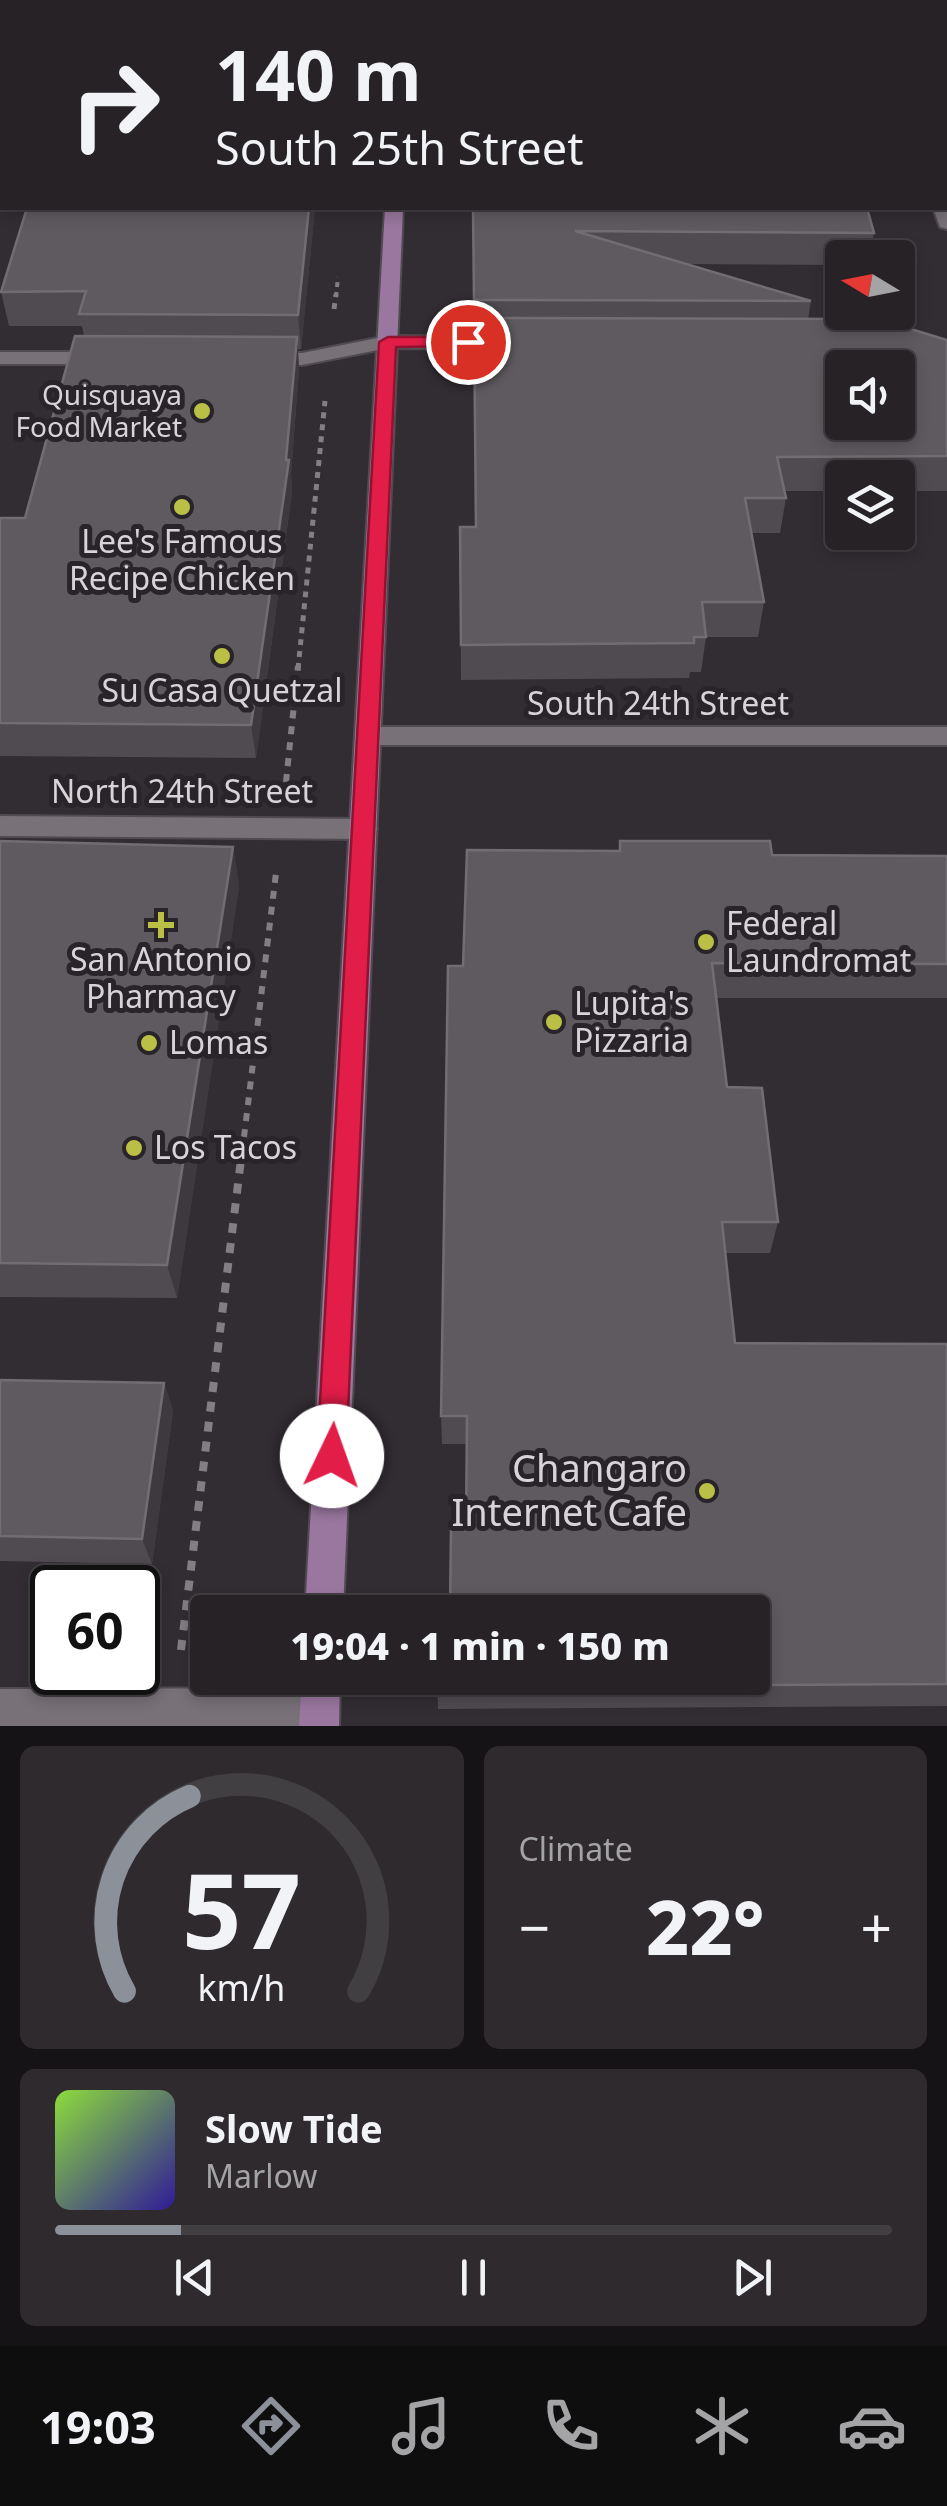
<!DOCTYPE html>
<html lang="en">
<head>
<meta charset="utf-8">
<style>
  body { margin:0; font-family:"Noto Sans",sans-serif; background:#2e2a2e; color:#f1f3f6; height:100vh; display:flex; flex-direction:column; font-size:38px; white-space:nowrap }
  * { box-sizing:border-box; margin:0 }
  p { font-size:32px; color:#a4a4a7 }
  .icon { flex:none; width:55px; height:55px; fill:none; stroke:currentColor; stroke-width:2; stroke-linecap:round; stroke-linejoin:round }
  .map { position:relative; height:1726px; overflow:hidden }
  .details { display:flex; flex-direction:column; gap:20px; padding:20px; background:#151315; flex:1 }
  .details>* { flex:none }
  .guide { position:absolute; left:0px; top:0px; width:948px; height:210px; box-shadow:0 5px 15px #0003,0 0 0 2px #423f43; background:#262226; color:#f1f3f6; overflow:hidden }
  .needle { width:65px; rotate:280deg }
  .buttons { position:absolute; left:825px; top:240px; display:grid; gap:20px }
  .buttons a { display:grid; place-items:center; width:90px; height:90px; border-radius:10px; background:#262226; box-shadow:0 5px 15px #0003,0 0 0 2px #423f43; font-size:50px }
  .speed { position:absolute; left:30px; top:1565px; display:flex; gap:20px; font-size:50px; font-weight:700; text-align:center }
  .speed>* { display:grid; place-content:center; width:130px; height:130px; border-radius:50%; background:#262226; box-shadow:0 5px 15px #0003,0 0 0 2px #423f43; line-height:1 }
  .speed .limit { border:5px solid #111; border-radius:15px; background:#fff; color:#111 }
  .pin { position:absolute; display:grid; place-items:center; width:85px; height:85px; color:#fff; margin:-42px; border:5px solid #fff; border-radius:50%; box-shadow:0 2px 10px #0007 }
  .me { position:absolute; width:110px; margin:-55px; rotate:3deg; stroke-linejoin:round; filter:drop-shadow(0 0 8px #0008) }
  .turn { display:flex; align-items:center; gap:35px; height:210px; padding:0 50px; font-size:45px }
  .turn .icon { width:130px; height:130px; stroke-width:2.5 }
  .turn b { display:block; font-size:70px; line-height:85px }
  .big { font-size:75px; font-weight:800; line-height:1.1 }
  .details .tile { flex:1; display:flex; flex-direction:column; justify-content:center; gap:15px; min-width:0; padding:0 35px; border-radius:15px; background:#2e2a2e }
  .details .dial { align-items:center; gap:0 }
  .dial svg { height:260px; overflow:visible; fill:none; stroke:#423f43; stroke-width:7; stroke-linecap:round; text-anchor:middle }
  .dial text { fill:#f1f3f6; stroke:none }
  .song { display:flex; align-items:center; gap:30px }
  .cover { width:120px; height:120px; border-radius:15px; background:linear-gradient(135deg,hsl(90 70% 55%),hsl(250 70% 35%)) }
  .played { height:10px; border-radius:5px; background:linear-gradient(90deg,#8c9099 15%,#423f43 15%) }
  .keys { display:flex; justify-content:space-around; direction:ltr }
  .heat { display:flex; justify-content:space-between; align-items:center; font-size:55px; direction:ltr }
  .details .tiles { flex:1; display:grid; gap:20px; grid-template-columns:1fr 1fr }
  .tile:last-child { grid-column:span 2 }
  .trip { position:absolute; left:190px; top:1595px; width:580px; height:100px; border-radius:10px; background:#262226; box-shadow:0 5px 15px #0003,0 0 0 2px #423f43; font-weight:800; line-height:100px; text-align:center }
  .tabs { display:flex; height:160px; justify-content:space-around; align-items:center; background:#0f0e0f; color:#a4a4a7 }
  .tabs .icon { width:70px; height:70px }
  .tabs .active { color:#8c9099 }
  .tabs b { font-size:45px; color:#f1f3f6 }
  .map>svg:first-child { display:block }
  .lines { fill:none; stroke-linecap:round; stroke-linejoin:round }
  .minor-casing { stroke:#4f4b50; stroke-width:4 }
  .primary-casing { stroke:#4f4b50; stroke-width:4 }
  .path-far3 { stroke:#827e83; stroke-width:4; stroke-dasharray:5 5; stroke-linecap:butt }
  .path-far2 { stroke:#827e83; stroke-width:5; stroke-dasharray:6 6; stroke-linecap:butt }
  .path-far1 { stroke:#827e83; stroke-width:6; stroke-dasharray:8 8; stroke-linecap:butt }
  .path { stroke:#827e83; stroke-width:8; stroke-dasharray:10 10; stroke-linecap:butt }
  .minor { fill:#787278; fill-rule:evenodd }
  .primary { fill:#9a779f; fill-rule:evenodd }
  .wall { fill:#504b51 }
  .shaded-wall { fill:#3e393f }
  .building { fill:#5f5a5f; stroke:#726d72; stroke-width:2.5; fill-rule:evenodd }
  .route { fill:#e11d48; stroke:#92132f; stroke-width:2.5 }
  .poi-dot { fill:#bac045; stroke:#282429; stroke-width:4 }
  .labels { text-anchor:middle; stroke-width:10; stroke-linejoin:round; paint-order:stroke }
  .far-poi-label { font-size:28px; fill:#d7d4d7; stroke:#282429; text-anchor:end }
  .poi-label { font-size:32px; fill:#d7d4d7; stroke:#282429; text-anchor:start }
  .street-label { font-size:32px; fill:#d7d4d7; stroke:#282429 }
  .near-poi-label { font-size:38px; fill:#d7d4d7; stroke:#282429; text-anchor:end }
</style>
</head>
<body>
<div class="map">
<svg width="947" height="1726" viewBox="0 0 947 1726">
  <rect width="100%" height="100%" fill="#322d33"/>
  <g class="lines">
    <!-- minor casing -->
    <g class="minor-casing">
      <g id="minor">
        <rect x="945" y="85" width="2" height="10"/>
        <polygon points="945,203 947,204 947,229 940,227 933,208 945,208"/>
        <polygon points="388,336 512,337 522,343 512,349 388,348 302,365 261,364 251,358 261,352 302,353"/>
        <polygon points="0,352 103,352 113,358 103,364 0,364"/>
        <polygon points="368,727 947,727 947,745 368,745 359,742 355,736 359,730"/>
        <polygon points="0,816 363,819 373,822 377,829 373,836 363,839 0,836"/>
        <polygon points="319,1688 333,1694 339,1708 333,1722 323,1726 0,1726 0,1689"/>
      </g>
    </g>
    <!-- primary casing -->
    <g class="primary-casing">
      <g id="primary">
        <polygon points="342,0 358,0 360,2 344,2"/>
        <polygon points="385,208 403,208 343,1612 305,1612"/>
        <polygon points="302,1678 340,1678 339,1726 299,1726"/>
      </g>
    </g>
    <!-- path-far3 -->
    <polyline class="path-far3" points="336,297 338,277"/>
    <!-- path-far2 -->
    <g class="path-far2">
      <polyline points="334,309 336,294"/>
      <polyline points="298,669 325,401"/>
    </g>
    <!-- path-far1 -->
    <g class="path-far1">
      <polyline points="286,782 298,666"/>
      <polyline points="244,1137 276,873"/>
    </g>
    <!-- path -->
    <polyline class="path" points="181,1650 244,1135"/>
    <!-- minor -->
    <use href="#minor" class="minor"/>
    <!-- primary -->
    <use href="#primary" class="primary"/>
  </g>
  <!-- wall -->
  <g class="wall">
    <polygon points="947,0 947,68 945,68 945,2"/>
    <rect x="0" y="68" width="2" height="135"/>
    <polygon points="27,208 315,208 301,349 298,349 299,369 291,474 292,492 256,758 0,756 0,518 25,518 84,336 82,326 9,326 1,292"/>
    <polygon points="473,208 874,233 869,258 842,258 842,265 687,264 811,301 808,319 947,340 947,491 898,491 898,478 842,478 842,491 785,491 786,498 780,533 752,533 764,602 758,637 706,637 701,672 690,672 689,678 461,680 460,527 475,527"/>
    <polygon points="0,841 233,847 239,886 177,1298 0,1297"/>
    <polygon points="620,841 772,855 947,856 947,998 716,998 727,1087 778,1222 770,1253 725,1253 735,1343 947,1344 947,1706 438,1709 437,1678 466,1530 467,1444 442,1444 441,1416 463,966 619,851"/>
    <polygon points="0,1380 164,1383 173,1411 152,1564 0,1561"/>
  </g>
  <!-- shaded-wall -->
  <g class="shaded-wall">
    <polygon points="309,208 315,208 301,349 298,315"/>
    <polygon points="297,337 299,369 291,474 292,492 256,758 251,725 286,460"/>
    <polygon points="233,847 239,886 177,1298 167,1265"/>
    <polygon points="164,1383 173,1411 152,1564 142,1539"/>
  </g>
  <!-- building -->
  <g class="building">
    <polygon points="143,0 330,0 330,2 145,2"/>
    <polygon points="480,0 947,0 947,38 945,38 945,2 480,2"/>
    <rect x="0" y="68" width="2" height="102"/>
    <polygon points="27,208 309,208 298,315 79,314 86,291 1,292"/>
    <polygon points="473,208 867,208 874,233 575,231 811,301 474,300"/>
    <path d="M 474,318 L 878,319 L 947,340 L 947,456 L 777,457 L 786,498 L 745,498 L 764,602 L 702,602 L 706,637 L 694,637 L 694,643 L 461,645 L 460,527 L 476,527 ZM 842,368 L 898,368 L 898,422 L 842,422 Z"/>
    <polygon points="75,336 297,337 286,460 289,460 251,725 0,723 0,518 25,518"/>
    <polygon points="0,841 233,847 167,1265 0,1263"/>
    <polygon points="620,841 770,841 772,855 947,856 947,964 712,963 727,1087 762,1088 778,1222 722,1222 735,1343 947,1344 947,1684 437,1687 437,1678 752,1678 752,1612 438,1612 438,1610 450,1610 451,1530 466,1530 467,1416 441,1416 448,966 463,966 467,850 620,851"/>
    <polygon points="0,1380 164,1383 142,1539 0,1536"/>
  </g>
  <!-- route -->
  <polygon class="route" points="468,337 473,339 473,346 396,347 346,1456 342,1466 332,1470 321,1466 317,1456 379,342 388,337"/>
  <!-- markers -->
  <g class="poi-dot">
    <circle cx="202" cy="411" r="10"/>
    <circle cx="182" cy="507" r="10"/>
    <circle cx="222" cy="656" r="10"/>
    <path d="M156 910h10v10h10v10h-10v10h-10v-10h-10v-10h10z"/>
    <circle cx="706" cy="942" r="10"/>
    <circle cx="554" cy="1022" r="10"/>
    <circle cx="149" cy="1043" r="10"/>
    <circle cx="134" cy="1148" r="10"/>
    <circle cx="707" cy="1491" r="10"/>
  </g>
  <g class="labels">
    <!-- far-poi labels -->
    <g class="far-poi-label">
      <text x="182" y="405">Quisquaya<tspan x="182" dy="32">Food Market</tspan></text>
    </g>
    <!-- poi labels -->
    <g class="poi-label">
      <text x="182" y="553" text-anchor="middle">Lee's Famous<tspan x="182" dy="37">Recipe Chicken</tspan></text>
      <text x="222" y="702" text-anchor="middle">Su Casa Quetzal</text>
      <text x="726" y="935">Federal<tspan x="726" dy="37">Laundromat</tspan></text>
      <text x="161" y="971" text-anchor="middle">San Antonio<tspan x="161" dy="37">Pharmacy</tspan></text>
      <text x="574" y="1015">Lupita's<tspan x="574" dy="37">Pizzaria</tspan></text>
      <text x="169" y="1054">Lomas</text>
      <text x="154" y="1159">Los Tacos</text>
    </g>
    <!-- street labels -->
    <g class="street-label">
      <text x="658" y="715">South 24th Street</text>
      <text x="182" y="803">North 24th Street</text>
    </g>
    <!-- near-poi labels -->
    <g class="near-poi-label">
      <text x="687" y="1482">Changaro<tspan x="687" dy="44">Internet Cafe</tspan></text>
    </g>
  </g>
</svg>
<div class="buttons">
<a><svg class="needle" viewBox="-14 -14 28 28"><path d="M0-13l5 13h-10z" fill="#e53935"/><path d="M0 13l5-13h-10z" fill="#a4a4a7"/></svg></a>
<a><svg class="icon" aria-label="sound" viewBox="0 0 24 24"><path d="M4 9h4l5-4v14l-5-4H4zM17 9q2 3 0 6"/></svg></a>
<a><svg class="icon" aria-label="layers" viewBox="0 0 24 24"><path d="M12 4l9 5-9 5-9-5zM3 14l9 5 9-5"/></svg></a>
</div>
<div class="speed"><div class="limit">60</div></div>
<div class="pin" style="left:468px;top:342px;background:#d93025"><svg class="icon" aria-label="arrive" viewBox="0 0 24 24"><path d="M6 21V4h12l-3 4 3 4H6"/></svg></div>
<svg class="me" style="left:332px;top:1456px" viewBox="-20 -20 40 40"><circle r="19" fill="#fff"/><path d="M0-13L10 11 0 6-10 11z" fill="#e11d48"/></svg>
<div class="trip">19:04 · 1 min · 150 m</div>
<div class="guide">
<div class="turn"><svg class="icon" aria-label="right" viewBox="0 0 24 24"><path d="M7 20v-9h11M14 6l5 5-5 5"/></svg><div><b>140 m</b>South 25th Street</div></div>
</div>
</div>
<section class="details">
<div class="tiles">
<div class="tile dial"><svg viewBox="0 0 100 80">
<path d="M14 69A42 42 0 1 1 86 69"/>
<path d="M14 69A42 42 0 0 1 34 9" stroke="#8c9099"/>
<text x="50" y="56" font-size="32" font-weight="700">57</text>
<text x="50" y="72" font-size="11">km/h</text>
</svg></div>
<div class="tile"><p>Climate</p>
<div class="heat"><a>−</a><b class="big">22°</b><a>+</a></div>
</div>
<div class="tile">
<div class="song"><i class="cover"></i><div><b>Slow Tide</b><p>Marlow</p></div></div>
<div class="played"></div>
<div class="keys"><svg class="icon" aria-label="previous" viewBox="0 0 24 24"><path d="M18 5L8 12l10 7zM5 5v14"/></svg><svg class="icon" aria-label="pause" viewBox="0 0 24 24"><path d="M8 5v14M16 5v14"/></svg><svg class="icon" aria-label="next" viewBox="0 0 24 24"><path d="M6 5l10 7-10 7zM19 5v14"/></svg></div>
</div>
</div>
</section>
<nav class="tabs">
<b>19:03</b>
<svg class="icon active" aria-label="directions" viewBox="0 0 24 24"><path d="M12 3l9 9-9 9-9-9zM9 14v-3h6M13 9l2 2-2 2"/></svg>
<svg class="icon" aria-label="music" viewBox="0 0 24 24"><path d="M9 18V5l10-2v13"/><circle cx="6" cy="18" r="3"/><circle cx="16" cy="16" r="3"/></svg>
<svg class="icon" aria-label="phone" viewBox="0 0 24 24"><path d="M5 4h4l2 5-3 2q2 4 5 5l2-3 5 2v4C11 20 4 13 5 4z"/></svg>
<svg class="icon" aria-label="climate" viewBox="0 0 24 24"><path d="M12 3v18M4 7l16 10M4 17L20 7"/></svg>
<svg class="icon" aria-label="car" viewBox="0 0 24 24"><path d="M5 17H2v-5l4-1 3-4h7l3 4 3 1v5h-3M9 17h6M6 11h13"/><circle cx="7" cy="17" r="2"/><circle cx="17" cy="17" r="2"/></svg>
</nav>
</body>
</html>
